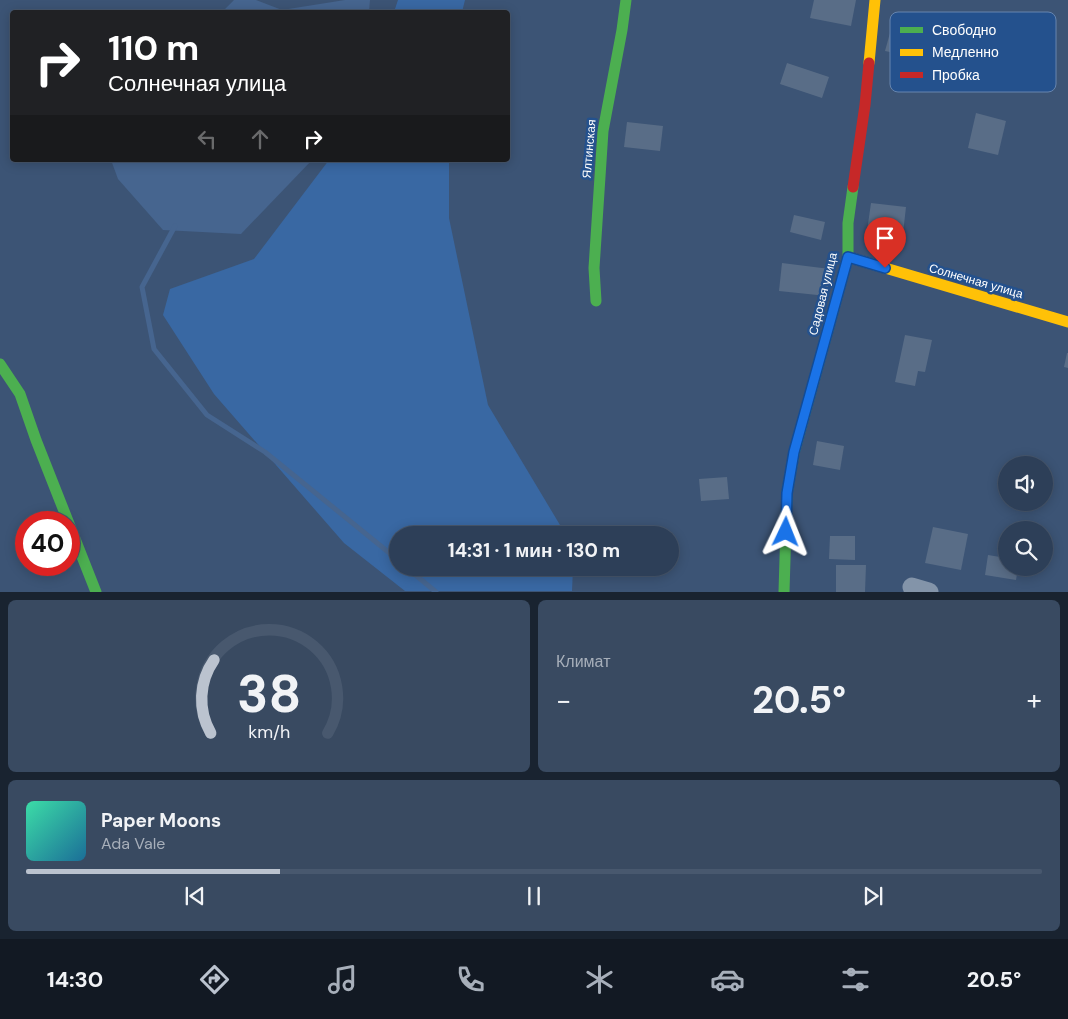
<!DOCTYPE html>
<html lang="ru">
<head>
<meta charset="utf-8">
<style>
  body { margin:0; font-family:"DM Sans",sans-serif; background:#394a61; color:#f1f3f6; height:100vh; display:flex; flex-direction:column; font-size:19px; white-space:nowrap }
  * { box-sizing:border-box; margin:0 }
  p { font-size:16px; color:#a7afba }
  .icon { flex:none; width:28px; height:28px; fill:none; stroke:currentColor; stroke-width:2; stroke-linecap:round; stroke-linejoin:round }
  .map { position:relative; height:592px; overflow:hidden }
  .details { display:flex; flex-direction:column; gap:8px; padding:8px; background:#192330; flex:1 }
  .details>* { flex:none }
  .top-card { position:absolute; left:10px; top:10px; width:500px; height:152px; border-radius:5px; box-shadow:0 2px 12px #0003,0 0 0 1px #48586e; background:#202124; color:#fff; overflow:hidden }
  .tools { position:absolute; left:998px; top:456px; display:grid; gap:10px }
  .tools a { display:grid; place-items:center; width:55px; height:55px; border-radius:50%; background:#2d3f58; box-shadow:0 2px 12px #0003,0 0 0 1px #48586e; font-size:25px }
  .speed { position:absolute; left:15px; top:511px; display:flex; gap:10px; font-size:25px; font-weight:700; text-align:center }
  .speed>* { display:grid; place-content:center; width:65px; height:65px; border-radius:50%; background:#2d3f58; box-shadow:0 2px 12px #0003,0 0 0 1px #48586e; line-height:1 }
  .speed .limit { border:8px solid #d22; background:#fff; color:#111 }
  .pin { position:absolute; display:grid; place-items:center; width:42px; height:42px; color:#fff; margin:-51px -21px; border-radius:50% 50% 50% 0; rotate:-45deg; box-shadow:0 0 5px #0007 }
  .pin .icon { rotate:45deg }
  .me { position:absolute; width:55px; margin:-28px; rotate:2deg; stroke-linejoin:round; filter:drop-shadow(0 0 4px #0008) }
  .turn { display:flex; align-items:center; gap:18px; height:105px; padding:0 15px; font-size:22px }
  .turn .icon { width:65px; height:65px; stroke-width:2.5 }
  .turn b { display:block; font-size:35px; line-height:42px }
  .lanes { display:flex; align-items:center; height:48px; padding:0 15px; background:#0003; justify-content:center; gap:25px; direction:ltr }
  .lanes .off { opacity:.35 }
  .big { font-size:38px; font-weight:700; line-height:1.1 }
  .details .card { flex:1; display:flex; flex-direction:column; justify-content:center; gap:8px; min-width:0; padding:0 18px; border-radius:8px; background:#394a61 }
  .details .dial { align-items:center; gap:0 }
  .dial svg { height:130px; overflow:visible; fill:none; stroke:#48586e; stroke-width:7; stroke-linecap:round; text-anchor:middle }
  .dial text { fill:#f1f3f6; stroke:none }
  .song { display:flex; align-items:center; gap:15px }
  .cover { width:60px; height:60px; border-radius:8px; background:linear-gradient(135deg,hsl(160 70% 55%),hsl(200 70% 35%)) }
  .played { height:5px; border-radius:2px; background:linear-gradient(90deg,#bbc3cf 25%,#48586e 25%) }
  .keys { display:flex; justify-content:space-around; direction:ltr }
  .heat { display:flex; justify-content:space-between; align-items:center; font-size:28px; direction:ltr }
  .details .tiles { flex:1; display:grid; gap:8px; grid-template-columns:1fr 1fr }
  .card:last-child { grid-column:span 2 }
  .trip { position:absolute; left:389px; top:526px; width:290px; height:50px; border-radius:25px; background:#2d3f58; box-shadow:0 2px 12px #0003,0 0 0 1px #48586e; font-weight:700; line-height:50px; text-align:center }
  .tabs { display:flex; height:80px; justify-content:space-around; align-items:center; background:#121923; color:#a7afba }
  .tabs .icon { width:35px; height:35px }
  .tabs .active { color:#bbc3cf }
  .tabs b { font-size:22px; color:#f1f3f6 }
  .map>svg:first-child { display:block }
  .green { fill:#3968a3 }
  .water { fill:#46658f }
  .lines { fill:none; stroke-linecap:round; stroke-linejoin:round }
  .stream { stroke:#46658f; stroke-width:5 }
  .building { fill:#596d87 }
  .street { stroke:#8394a9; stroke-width:19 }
  .fast { stroke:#4caf50; stroke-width:11 }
  .slow { stroke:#ffc107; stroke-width:11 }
  .jam { stroke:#c62828; stroke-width:11 }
  .route-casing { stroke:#114b97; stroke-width:12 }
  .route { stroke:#1a73e8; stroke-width:9 }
  .labels { text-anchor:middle; stroke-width:5; stroke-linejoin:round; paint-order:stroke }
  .street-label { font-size:12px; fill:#fff; stroke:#24518d }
  .key { fill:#24518d; stroke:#6685af; stroke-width:1 }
  .key-label { font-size:14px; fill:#fff }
</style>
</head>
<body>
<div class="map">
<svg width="1068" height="592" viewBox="0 0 1068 592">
  <rect width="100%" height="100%" fill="#3c5475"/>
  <!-- green -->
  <g class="green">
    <polygon points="398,0 465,0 462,12 394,12"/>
    <polygon points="329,160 449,160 449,218 488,405 566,535 398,535 398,568 573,568 572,591 405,591 344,543 214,394 163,315 170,289 254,259"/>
  </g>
  <!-- water -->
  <g class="water">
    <polygon points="234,0 256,0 282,10 345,0 370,0 369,12 222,12"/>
    <polygon points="111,160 312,160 241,234 163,230 118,179"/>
  </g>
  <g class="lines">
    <!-- stream -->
    <g class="stream">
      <polyline points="175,226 142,287 154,349 207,415 265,452 398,560"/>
      <polyline points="407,568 436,592"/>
    </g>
  </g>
  <!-- building -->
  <g class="building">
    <polygon points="814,0 856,0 851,26 810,18"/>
    <polygon points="895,15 910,19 900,54 885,51"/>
    <polygon points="787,63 829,77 822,98 780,84"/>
    <polygon points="976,113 1006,121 998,155 968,148"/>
    <polygon points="627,122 663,126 660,151 624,147"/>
    <polygon points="871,203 906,207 902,242 866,238"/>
    <polygon points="794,215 825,222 821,240 790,232"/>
    <polygon points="782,263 830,269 827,296 779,291"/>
    <polygon points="905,335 932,340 925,372 918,371 915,386 895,382"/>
    <polygon points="1067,353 1068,353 1068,368 1064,367"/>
    <polygon points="817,441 844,446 840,470 813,465"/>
    <polygon points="727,477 729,499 701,501 699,479"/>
    <polygon points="933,527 968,534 961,570 925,563"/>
    <polygon points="830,536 855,536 855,560 829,559"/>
    <polygon points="988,555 1006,558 1006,568 1018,568 1016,580 985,575"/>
    <polygon points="836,565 866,565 865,592 836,592"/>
  </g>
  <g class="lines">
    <!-- street -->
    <polyline class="street" points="912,587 929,592"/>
    <!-- fast -->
    <g class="fast">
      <polyline points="596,301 594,268 603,131 622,30 626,0"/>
      <polyline points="0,364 20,394 36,440 96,592"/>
      <polyline points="784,592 787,493 794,453 848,257 848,223 853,187"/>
    </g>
    <!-- slow -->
    <g class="slow">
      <polyline points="869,63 875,0"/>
      <polyline points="848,257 1068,322"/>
    </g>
    <!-- jam -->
    <polyline class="jam" points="853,187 865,105 869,63"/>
  </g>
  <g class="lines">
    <!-- route casing -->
    <g class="route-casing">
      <polyline id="route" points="786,532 787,493 794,452 848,257 885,268"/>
    </g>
    <!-- route -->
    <use href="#route" class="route"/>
  </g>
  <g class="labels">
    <!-- street labels -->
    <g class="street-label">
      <text transform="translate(589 149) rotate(-85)" y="4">Ялтинская</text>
      <text transform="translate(976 281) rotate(16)" y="4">Солнечная улица</text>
      <text transform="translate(823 294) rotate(-76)" y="4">Садовая улица</text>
    </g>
  </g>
  <!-- legend -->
  <rect x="890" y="12" width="166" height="80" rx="8" class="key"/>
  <rect x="900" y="27" width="23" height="6" fill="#4caf50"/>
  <rect x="900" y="49" width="23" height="7" fill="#ffc107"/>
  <rect x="900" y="72" width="23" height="6" fill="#c62828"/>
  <g class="key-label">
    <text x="932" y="35">Свободно</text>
    <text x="932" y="57">Медленно</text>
    <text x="932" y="80">Пробка</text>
  </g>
</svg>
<div class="tools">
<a><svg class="icon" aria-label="sound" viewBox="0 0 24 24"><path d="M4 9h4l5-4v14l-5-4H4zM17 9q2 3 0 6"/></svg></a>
<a><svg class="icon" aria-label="search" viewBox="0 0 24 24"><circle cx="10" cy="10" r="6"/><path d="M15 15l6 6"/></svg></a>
</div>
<div class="speed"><div class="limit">40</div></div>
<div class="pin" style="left:885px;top:268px;background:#d93025"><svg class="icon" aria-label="arrive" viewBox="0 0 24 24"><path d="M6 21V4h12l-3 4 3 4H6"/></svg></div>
<svg class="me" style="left:786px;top:532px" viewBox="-20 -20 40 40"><path d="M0-17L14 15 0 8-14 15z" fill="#1a73e8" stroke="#fff" stroke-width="4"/></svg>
<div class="trip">14:31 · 1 мин · 130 m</div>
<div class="top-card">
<div class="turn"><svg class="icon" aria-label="right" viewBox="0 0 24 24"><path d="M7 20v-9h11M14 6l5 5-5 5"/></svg><div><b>110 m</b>Солнечная улица</div></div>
<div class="lanes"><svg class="icon off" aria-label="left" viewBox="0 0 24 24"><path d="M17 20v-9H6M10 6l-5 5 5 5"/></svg><svg class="icon off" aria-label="ahead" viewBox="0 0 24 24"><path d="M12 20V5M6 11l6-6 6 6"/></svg><svg class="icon" aria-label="right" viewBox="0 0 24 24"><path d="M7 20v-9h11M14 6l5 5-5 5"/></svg></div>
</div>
</div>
<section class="details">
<div class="tiles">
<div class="card dial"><svg viewBox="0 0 100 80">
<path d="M14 69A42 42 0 1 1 86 69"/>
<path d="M14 69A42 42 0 0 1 16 24" stroke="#bbc3cf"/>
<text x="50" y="56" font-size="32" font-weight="700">38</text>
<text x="50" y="72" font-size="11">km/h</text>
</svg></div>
<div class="card"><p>Климат</p>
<div class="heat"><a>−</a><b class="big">20.5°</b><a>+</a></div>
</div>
<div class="card">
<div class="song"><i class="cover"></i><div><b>Paper Moons</b><p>Ada Vale</p></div></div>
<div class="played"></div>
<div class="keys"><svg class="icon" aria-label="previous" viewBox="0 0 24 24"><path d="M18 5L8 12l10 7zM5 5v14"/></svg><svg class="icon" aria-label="pause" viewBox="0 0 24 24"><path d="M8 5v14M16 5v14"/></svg><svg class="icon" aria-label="next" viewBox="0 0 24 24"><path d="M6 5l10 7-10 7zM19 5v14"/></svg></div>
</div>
</div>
</section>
<nav class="tabs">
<b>14:30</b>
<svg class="icon active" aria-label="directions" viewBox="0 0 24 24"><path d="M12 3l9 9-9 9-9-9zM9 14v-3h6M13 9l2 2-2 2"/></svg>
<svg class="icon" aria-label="music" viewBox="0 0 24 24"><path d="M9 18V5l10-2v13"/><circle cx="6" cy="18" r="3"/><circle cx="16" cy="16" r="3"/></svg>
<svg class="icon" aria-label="phone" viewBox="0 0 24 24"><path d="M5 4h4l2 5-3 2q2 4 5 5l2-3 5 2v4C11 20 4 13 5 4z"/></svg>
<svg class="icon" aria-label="climate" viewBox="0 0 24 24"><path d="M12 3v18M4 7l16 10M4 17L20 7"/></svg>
<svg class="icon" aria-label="car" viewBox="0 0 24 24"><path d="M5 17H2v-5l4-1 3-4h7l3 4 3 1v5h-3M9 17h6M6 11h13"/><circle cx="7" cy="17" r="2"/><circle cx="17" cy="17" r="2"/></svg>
<svg class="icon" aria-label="filters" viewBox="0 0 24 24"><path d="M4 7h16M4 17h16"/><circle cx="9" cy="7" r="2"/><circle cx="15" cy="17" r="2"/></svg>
<b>20.5°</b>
</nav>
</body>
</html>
